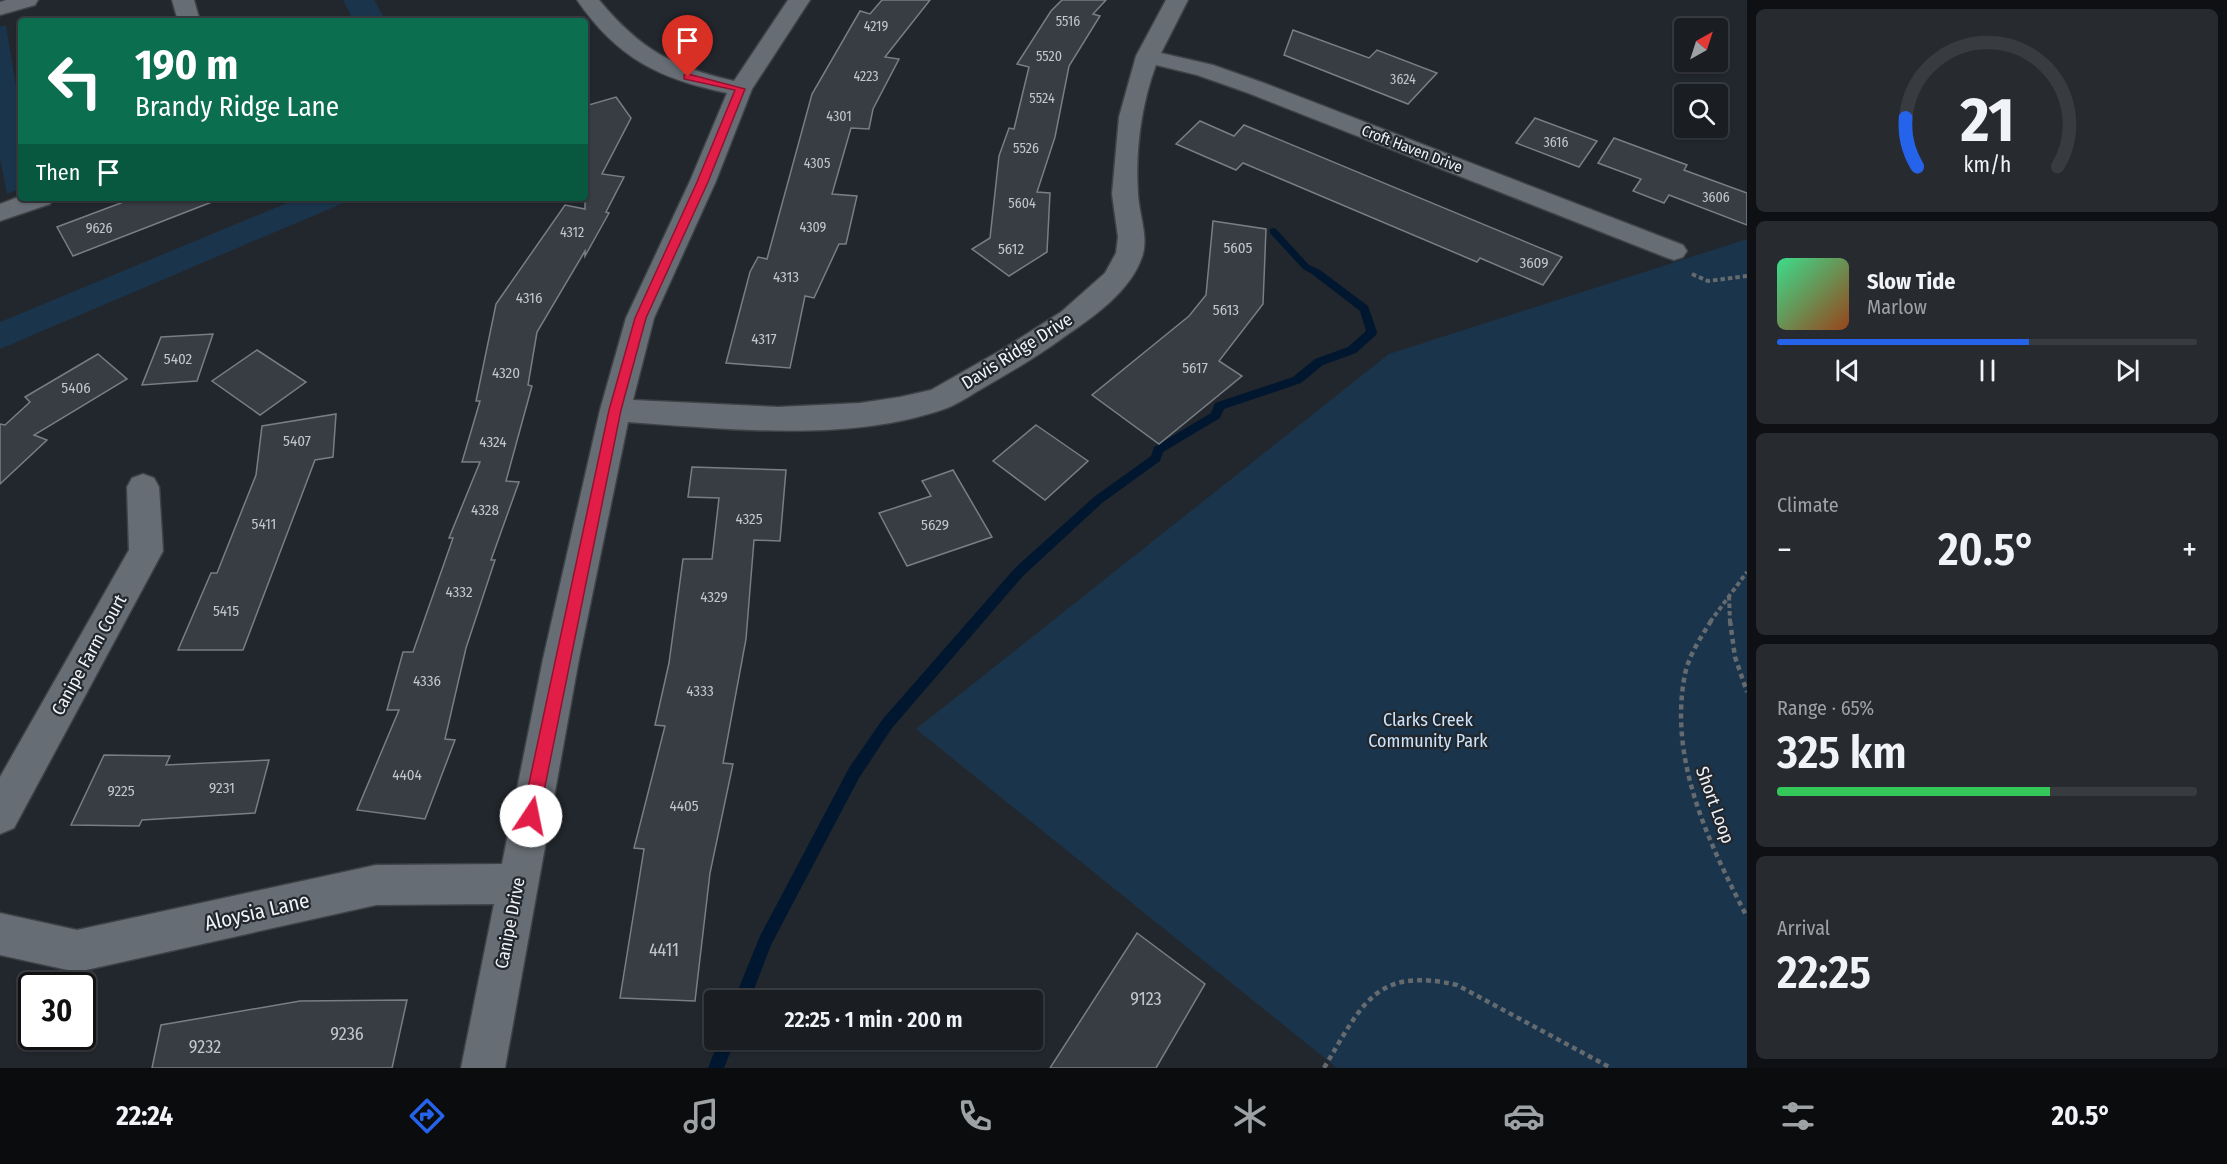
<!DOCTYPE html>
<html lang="en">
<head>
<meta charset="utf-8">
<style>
  body { margin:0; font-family:"Fira Sans Condensed",sans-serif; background:#272a2f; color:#f1f3f6; height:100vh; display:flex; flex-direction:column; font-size:22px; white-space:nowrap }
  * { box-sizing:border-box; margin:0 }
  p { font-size:20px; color:#9fa2a5 }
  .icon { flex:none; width:33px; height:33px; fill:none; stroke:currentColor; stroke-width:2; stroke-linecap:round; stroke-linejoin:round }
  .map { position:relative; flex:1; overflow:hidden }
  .sheet { display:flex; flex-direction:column; gap:9px; padding:9px; background:#0e1013; width:480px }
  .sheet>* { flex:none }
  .hud { position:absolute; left:18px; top:18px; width:570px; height:183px; border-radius:6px; box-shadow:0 2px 4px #0004,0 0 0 2px #383b40; background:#0b6e4f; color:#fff; overflow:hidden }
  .needle { width:39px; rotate:39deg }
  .fabs { position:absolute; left:1674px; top:18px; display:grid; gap:12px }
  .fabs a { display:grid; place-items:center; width:54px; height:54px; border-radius:6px; background:#1a1d22; box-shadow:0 2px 4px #0004,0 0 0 2px #383b40; font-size:30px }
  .speed { position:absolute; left:18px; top:972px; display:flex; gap:12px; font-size:30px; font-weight:700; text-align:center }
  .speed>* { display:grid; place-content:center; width:78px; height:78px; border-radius:50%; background:#1a1d22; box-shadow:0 2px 4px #0004,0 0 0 2px #383b40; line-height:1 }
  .speed .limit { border:3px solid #111; border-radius:9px; background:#fff; color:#111 }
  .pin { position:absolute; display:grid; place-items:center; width:51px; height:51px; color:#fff; margin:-62px -26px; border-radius:50% 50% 50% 0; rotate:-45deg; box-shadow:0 0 6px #0007 }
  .pin .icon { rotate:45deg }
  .me { position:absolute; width:66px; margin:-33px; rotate:11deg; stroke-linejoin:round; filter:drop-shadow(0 0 4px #0008) }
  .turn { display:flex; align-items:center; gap:21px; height:126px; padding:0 18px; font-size:27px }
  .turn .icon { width:78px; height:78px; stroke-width:2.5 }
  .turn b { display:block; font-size:42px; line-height:51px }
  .then { display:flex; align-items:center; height:57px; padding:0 18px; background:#0003; gap:12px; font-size:22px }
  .big { font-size:45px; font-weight:600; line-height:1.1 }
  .sheet .widget { flex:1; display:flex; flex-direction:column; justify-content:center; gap:9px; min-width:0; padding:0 21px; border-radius:9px; background:#272a2f }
  .sheet .dial { align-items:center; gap:0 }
  .dial svg { height:156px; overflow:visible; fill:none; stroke:#383b40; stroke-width:7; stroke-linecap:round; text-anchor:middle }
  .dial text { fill:#f1f3f6; stroke:none }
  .song { display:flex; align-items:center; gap:18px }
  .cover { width:72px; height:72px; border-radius:9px; background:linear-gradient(135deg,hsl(150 70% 55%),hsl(20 70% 35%)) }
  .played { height:6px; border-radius:3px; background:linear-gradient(90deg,#2563eb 60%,#383b40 60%) }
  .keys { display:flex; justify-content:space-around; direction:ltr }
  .heat { display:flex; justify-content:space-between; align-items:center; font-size:33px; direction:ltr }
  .charge { height:9px; border-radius:4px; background:linear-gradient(90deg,#34c759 65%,#383b40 0) }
  .trip { position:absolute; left:704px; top:990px; width:339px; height:60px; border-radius:6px; background:#1a1d22; box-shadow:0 2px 4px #0004,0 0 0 2px #383b40; font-weight:600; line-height:60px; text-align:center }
  .tab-bar { display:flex; height:96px; justify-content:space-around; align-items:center; background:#0a0c0e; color:#9fa2a5 }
  .tab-bar .icon { width:42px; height:42px }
  .tab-bar .on { color:#2563eb }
  .tab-bar b { font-size:27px; color:#f1f3f6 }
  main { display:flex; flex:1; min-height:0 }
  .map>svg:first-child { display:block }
  .green { fill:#1a344b }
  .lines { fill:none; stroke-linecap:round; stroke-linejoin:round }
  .stream { fill:#00172f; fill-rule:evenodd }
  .building { fill:#373d43; stroke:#787e85; stroke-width:1.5 }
  .minor-casing { stroke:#3d4247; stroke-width:3 }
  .path-far1 { stroke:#656a6f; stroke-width:4; stroke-dasharray:4.5 3; stroke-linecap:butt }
  .path { stroke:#656a6f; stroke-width:4.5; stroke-dasharray:5 4; stroke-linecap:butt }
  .minor { fill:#676d74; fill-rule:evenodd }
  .route { fill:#e11d48; stroke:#92132f; stroke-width:1.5 }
  .labels { text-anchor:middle; stroke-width:4.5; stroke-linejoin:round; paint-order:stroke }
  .far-number-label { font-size:14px; fill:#c1c6ca }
  .far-street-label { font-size:15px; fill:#eff3f7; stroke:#22272d }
  .number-label { font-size:15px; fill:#c1c6ca }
  .street-label { font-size:18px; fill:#eff3f7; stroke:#22272d }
  .park-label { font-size:18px; fill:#cbe3fb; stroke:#22272d }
  .near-number-label { font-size:18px; fill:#c1c6ca }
  .near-street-label { font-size:21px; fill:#eff3f7; stroke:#22272d }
</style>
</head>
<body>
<main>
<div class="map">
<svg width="1747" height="1068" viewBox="0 0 1747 1068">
  <rect width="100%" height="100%" fill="#22272d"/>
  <!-- green -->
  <g class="green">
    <polygon points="343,0 374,0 386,21 354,21"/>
    <polygon points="6,25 21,117 21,188 7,194 0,158 0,27"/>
    <polygon points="299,198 355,198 0,349 0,322"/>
    <polygon points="1747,239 1747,1068 1337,1068 916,729 1389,354"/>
  </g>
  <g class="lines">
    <!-- stream -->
    <g class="stream">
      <polygon points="1273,228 1276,229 1309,265 1320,270 1368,306 1377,332 1376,335 1356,353 1323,365 1301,383 1224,409 1220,418 1163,452 1160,461 1102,503 1023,576 892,728 859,778 771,945 750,1000 734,1000 760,936 849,768 882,720 1015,568 1094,497 1151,456 1154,447 1211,413 1215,403 1293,377 1315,359 1348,347 1366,331 1360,311 1312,274 1303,269 1270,233 1270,229"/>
      <polygon points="719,1040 735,1040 724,1068 708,1068"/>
    </g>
  </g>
  <!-- building -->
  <g class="building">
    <polygon points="882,0 930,0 885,57 899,59 873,109 869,129 851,128 832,194 857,196 846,244 839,244 814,298 805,296 790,368 726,363 750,272 758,257 767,259 812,94 860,11 870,14"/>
    <polygon points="1062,0 1106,0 1093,14 1100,16 1069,66 1055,137 1037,192 1050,193 1047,252 1009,276 972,249 990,238 999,156 1009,128 1014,129 1029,67 1017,64 1051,11"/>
    <polygon points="1293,30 1369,58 1377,50 1437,73 1408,104 1284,55"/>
    <polygon points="616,97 631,118 602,174 624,177 606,212 609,213 585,256 585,251 537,332 528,385 532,386 506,481 519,482 491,560 495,560 466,648 445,739 455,740 425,819 357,810 399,710 387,710 403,652 413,652 453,538 449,538 480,462 462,462 480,401 476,401 496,304 565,205 585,209 585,106"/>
    <polygon points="1535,118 1597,141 1579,167 1516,143"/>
    <polygon points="1200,121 1234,136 1244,125 1562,257 1543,285 1480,258 1477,262 1243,163 1236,170 1176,144"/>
    <polygon points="1614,138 1687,165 1684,170 1747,193 1747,225 1669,195 1664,203 1633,191 1641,179 1598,163"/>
    <polygon points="134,198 216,198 217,200 73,256 57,227"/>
    <polygon points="1213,221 1266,229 1263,304 1219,361 1242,376 1159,444 1092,395 1189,316 1206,295"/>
    <polygon points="213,334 197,381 142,385 161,337"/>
    <polygon points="257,350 306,382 260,415 212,381"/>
    <polygon points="98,354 127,379 34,435 47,440 0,484 0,424 5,425 30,402 25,397"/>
    <polygon points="336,414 333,457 315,460 243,650 178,650 211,573 217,573 256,475 262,426"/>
    <polygon points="1036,425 1088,461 1045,500 993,461"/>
    <polygon points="692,467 786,470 780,541 754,540 746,639 723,763 733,764 710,873 695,1001 620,998 644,849 634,848 665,726 655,725 669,663 683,559 712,559 719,498 688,497"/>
    <polygon points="953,470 992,537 907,566 879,513 931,496 922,481"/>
    <polygon points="104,755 170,756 166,765 269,760 255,813 142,820 139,826 71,825"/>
    <polygon points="1137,933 1205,984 1156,1068 1050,1068"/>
    <polygon points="407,1000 392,1068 152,1068 161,1025 300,1001"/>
  </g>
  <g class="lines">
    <!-- minor casing -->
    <g class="minor-casing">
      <g id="minor">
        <polygon points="6,0 38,0 35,5 0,15 0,2"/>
        <polygon points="172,0 194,0 200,21 178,21"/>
        <path d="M 577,0 L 599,0 C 640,49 672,67 734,81 L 788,0 L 810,0 L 752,89 L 716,181 L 654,318 L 633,400 L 778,407 L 860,403 L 900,397 L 931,390 L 1003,349 L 1061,312 L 1105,273 L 1116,253 L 1118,237 L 1112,194 L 1119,117 L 1136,56 L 1166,0 L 1188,0 L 1161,53 L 1213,65 L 1264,83 L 1683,245 L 1687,251 L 1683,257 L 1674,260 L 1665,257 L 1248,93 L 1197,75 L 1156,65 C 1141,105 1135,152 1138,194 C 1139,215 1149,237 1142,257 C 1130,292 1093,317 1064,337 C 1038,356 1011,372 983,388 C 972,394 960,403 947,408 C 851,443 728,429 628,422 L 579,659 L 505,1068 L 461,1068 L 494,904 L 376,905 L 77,972 L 0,955 L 0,913 L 77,930 L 376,865 L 502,864 L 543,659 L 600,410 L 626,318 L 690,181 L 727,93 C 659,79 617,58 577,0 Z"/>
        <polygon points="21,196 21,198 54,198 50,204 0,221 0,204"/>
        <polygon points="143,474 154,478 159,487 163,551 14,828 0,834 0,777 129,550 127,487 132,478"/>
      </g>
    </g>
    <!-- path-far1 -->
    <g class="path-far1">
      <polyline points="1692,274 1708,281 1747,276"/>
      <polyline points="1729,596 1730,622"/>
      <polyline points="1710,622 1747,572"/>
    </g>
    <!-- path -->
    <g class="path">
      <path d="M 1711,621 C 1701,637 1689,655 1685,674 C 1668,760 1709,843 1747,917"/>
      <polyline points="1730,621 1735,657 1747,692"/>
      <path d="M 1324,1068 C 1362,1005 1375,966 1457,985 L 1611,1068"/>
    </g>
    <!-- minor -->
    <use href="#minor" class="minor"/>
  </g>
  <!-- route -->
  <polygon class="route" points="688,74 745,89 708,182 646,318 621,410 539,816 536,822 531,824 525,822 522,816 609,410 635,318 697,182 735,90 684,79 684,75"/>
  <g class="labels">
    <!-- far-number labels -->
    <g class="far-number-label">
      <text x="1068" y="26">5516</text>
      <text x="876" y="31">4219</text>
      <text x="1049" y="61">5520</text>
      <text x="866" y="81">4223</text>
      <text x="1403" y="84">3624</text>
      <text x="1042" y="103">5524</text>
      <text x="839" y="121">4301</text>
      <text x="1556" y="147">3616</text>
      <text x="1026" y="153">5526</text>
      <text x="817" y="168">4305</text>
      <text x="1716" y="202">3606</text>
      <text x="1022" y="208">5604</text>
      <text x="813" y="232">4309</text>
      <text x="99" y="233">9626</text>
      <text x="572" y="237">4312</text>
    </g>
    <!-- far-street labels -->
    <g class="far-street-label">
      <text transform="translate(1412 149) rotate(21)" y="5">Croft Haven Drive</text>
    </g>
    <!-- number labels -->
    <g class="number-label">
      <text x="1238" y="253">5605</text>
      <text x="1011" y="254">5612</text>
      <text x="1534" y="268">3609</text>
      <text x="786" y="282">4313</text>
      <text x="529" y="303">4316</text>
      <text x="1226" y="315">5613</text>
      <text x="764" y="344">4317</text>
      <text x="178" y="364">5402</text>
      <text x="1195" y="373">5617</text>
      <text x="506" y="378">4320</text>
      <text x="76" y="393">5406</text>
      <text x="297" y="446">5407</text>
      <text x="493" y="447">4324</text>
      <text x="485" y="515">4328</text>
      <text x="749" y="524">4325</text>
      <text x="264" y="529">5411</text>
      <text x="935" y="530">5629</text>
      <text x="459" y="597">4332</text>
      <text x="714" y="602">4329</text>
      <text x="226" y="616">5415</text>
      <text x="427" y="686">4336</text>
      <text x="700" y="696">4333</text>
      <text x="407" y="780">4404</text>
      <text x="222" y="793">9231</text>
      <text x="121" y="796">9225</text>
      <text x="684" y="811">4405</text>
    </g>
    <!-- street labels -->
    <g class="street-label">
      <text transform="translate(1017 351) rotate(-32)" y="6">Davis Ridge Drive</text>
      <text transform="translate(89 655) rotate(-61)" y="6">Canipe Farm Court</text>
      <text transform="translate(1715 805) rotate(70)" y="6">Short Loop</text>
      <text transform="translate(510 923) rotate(-79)" y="6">Canipe Drive</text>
    </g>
    <!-- park labels -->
    <g class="park-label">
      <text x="1428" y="726">Clarks Creek<tspan x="1428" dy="21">Community Park</tspan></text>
    </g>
    <!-- near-number labels -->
    <g class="near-number-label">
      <text x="664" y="956">4411</text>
      <text x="1146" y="1005">9123</text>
      <text x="347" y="1040">9236</text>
      <text x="205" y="1053">9232</text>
    </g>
    <!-- near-street labels -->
    <g class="near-street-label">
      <text transform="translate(257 912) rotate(-13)" y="7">Aloysia Lane</text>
    </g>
  </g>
</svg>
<div class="fabs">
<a><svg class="needle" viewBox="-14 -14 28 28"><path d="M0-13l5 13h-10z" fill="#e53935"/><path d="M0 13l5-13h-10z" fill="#9fa2a5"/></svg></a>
<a><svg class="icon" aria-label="search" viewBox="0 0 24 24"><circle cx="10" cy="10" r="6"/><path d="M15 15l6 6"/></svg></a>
</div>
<div class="speed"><div class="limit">30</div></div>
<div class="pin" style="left:688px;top:77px;background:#d93025"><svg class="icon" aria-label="arrive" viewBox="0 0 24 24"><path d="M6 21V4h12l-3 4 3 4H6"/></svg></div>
<svg class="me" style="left:531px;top:816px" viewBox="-20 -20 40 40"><circle r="19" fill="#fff"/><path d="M0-13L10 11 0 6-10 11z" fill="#e11d48"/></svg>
<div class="trip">22:25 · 1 min · 200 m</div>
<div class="hud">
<div class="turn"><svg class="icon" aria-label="left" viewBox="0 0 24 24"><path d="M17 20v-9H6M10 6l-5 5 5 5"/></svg><div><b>190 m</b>Brandy Ridge Lane</div></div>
<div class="then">Then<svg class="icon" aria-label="arrive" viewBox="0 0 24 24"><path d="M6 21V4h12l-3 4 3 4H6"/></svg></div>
</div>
</div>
<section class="sheet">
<div class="widget dial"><svg viewBox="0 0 100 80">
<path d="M14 69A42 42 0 1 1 86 69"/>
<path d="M14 69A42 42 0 0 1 8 44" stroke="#2563eb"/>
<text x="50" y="56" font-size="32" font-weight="700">21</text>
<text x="50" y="72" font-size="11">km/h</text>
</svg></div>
<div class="widget">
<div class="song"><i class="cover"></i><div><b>Slow Tide</b><p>Marlow</p></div></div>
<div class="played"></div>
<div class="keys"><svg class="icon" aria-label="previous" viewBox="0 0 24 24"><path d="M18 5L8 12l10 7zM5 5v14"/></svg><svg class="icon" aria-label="pause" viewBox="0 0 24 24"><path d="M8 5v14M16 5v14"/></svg><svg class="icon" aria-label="next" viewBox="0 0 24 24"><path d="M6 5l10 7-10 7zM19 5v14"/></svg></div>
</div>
<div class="widget"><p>Climate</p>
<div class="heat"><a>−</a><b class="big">20.5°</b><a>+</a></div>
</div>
<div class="widget"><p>Range · 65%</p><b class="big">325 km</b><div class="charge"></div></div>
<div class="widget"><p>Arrival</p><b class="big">22:25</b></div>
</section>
</main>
<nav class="tab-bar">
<b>22:24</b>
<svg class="icon on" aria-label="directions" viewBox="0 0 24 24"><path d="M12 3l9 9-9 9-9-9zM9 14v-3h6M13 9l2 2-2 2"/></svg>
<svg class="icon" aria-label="music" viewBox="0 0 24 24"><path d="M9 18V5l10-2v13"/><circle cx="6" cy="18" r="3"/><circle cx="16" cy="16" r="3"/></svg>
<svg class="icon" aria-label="phone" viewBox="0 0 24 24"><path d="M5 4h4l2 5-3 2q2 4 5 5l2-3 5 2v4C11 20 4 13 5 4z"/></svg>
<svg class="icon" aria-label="climate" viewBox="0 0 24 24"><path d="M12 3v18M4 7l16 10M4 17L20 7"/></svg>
<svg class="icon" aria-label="car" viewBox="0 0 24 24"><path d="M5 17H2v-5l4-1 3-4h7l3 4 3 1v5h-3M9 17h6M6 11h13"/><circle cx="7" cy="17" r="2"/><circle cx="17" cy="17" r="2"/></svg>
<svg class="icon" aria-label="filters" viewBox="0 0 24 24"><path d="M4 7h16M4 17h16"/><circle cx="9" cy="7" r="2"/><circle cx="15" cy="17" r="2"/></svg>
<b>20.5°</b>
</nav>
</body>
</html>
